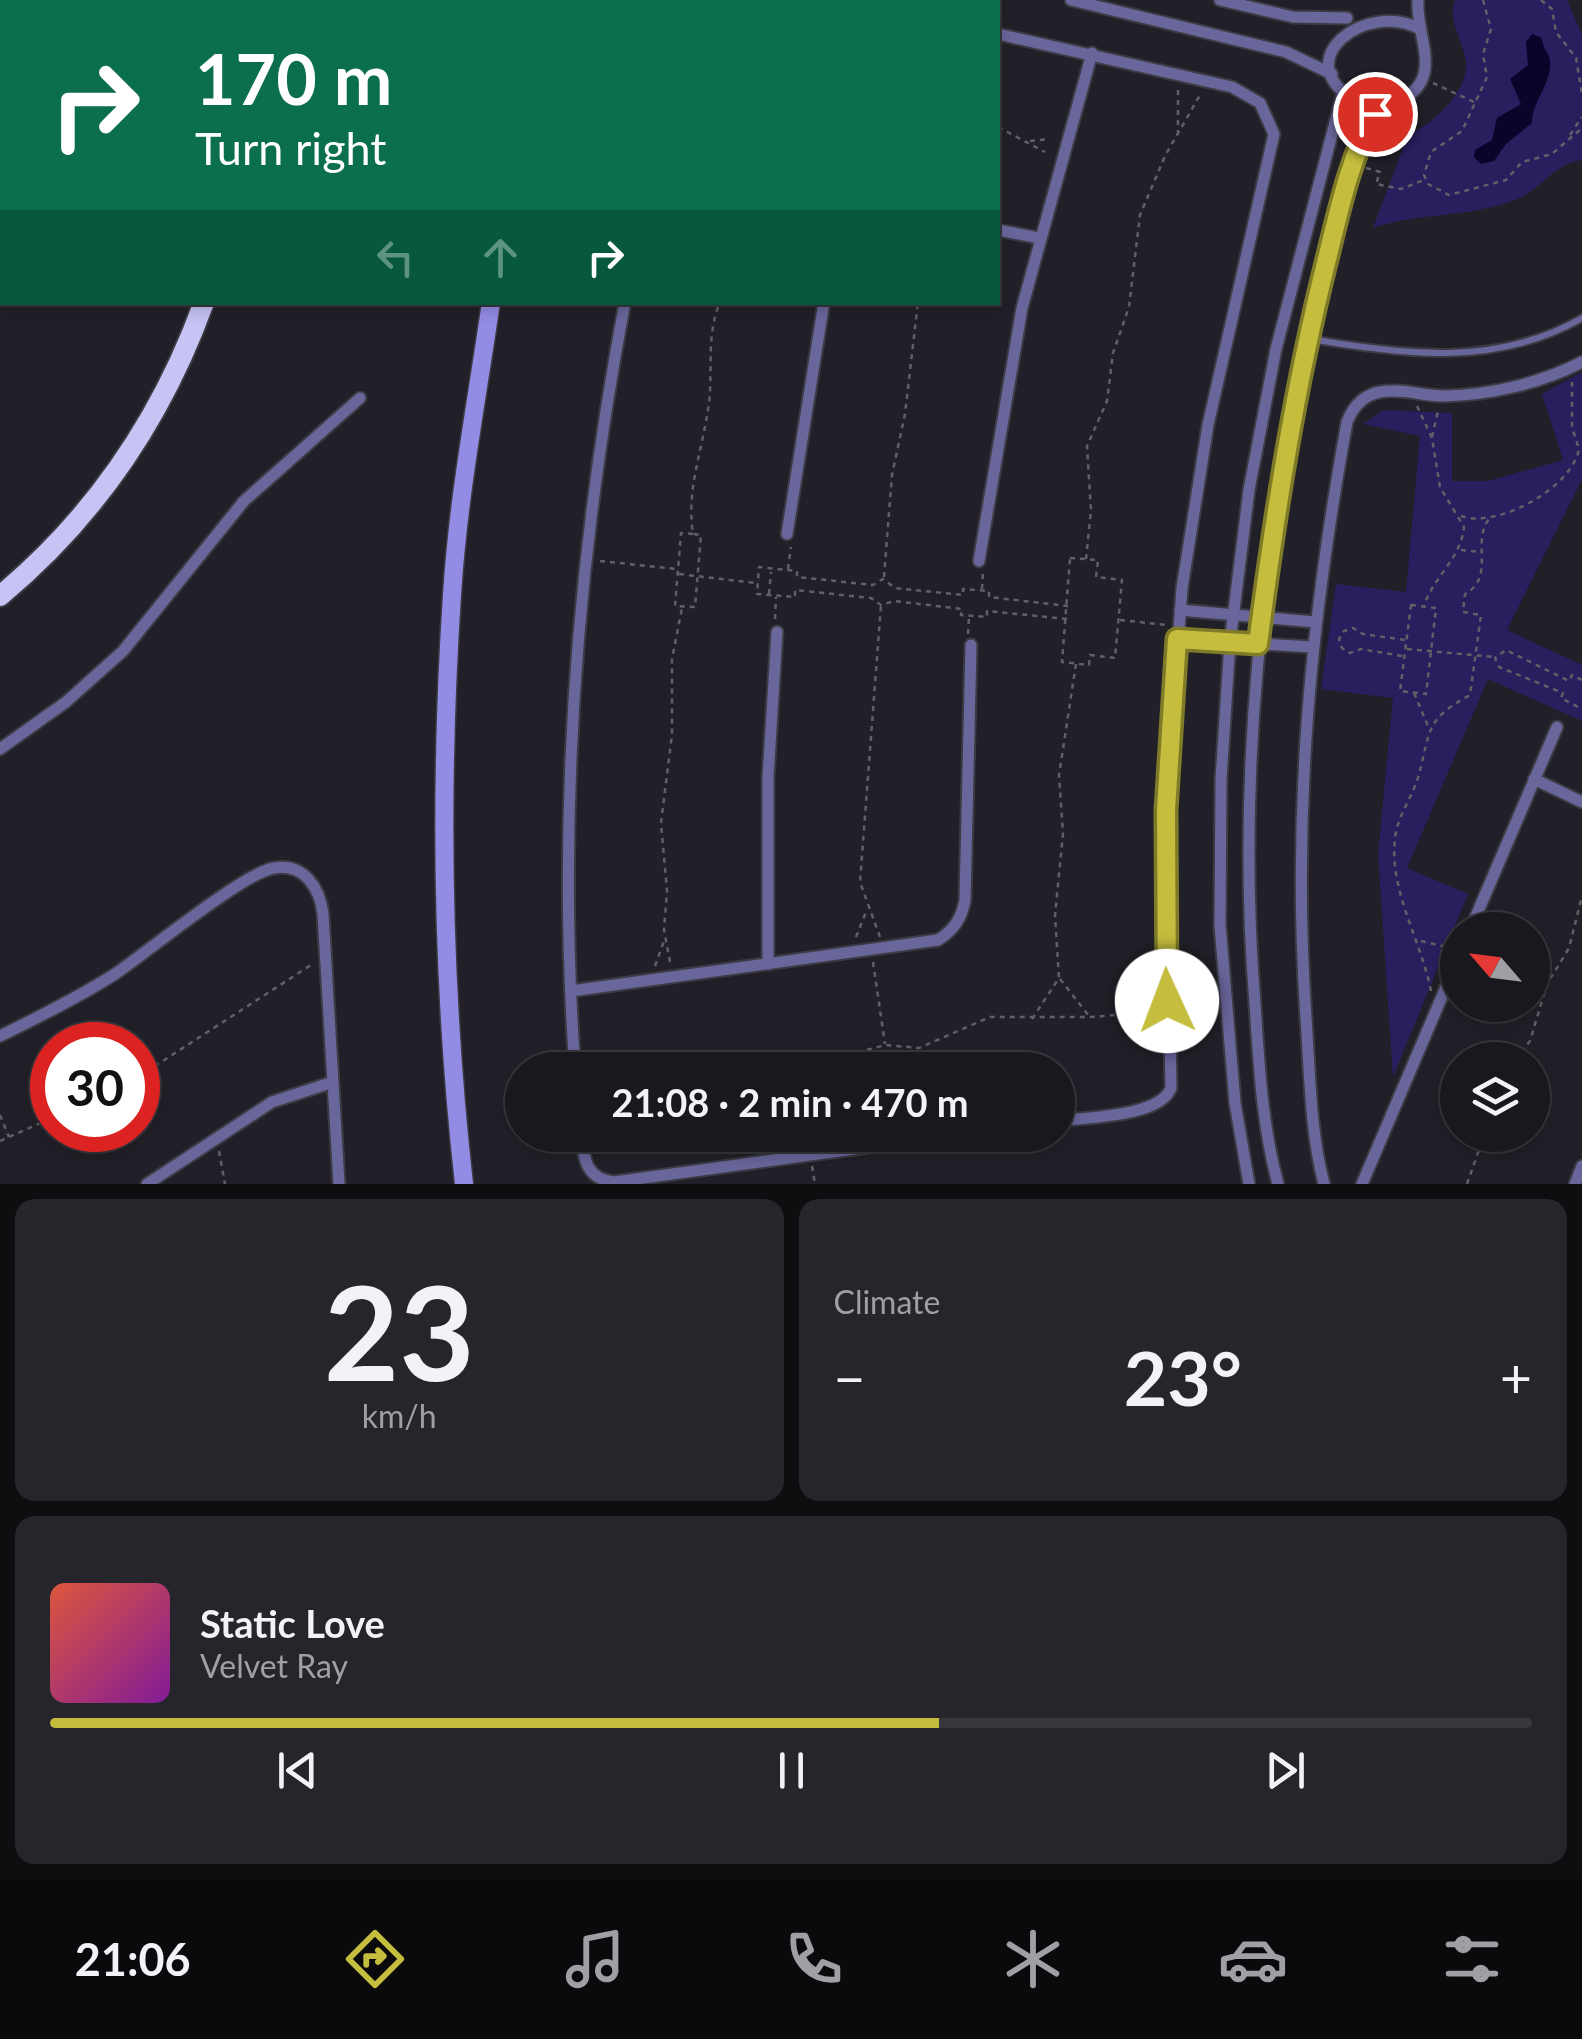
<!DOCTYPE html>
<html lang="en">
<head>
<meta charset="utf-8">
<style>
  body { margin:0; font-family:Lato,sans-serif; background:#26252b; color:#f1f3f6; height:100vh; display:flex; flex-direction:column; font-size:38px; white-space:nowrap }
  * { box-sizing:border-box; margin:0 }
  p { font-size:32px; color:#9fa0a4 }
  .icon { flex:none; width:55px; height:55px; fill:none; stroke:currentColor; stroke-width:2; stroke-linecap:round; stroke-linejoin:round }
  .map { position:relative; height:1184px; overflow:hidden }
  .side { display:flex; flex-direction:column; gap:15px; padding:15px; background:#0e0d10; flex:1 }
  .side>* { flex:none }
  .guide { position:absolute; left:0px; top:0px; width:1000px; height:305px; box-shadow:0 5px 15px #0003,0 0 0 2px #37373c; background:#0b6e4f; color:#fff; overflow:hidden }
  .needle { width:65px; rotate:298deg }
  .tools { position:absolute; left:1440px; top:912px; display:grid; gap:20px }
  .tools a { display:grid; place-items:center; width:110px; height:110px; border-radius:50%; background:#19181e; box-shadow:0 5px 15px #0003,0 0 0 2px #37373c; font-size:50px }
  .speed { position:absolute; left:30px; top:1022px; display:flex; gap:20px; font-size:50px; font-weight:700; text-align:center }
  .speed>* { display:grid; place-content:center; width:130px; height:130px; border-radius:50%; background:#19181e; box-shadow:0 5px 15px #0003,0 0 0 2px #37373c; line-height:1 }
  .speed .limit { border:15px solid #d22; background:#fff; color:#111 }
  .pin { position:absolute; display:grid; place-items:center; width:85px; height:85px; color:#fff; margin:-42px; border:5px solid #fff; border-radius:50%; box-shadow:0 2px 10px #0007 }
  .me { position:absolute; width:110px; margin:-55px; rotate:358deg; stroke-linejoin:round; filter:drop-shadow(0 0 8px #0008) }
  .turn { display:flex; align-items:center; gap:35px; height:210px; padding:0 30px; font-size:45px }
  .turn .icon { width:130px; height:130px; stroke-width:2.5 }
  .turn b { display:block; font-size:70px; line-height:85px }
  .lanes { display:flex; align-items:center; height:95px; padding:0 30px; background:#0003; justify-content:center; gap:50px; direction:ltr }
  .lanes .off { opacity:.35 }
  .big { font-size:75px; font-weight:700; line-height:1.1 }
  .side .widget { flex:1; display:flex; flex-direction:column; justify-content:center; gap:15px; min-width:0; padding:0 35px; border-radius:20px; background:#26252b }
  .side .dial { align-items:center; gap:0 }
  .dial b { font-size:130px; line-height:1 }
  .song { display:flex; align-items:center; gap:30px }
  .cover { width:120px; height:120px; border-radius:15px; background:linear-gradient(135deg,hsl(10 70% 55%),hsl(290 70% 35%)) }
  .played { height:10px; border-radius:5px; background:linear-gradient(90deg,#c4bd3e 60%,#37373c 60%) }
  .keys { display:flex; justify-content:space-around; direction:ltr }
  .heat { display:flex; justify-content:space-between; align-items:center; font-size:55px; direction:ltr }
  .side .tiles { flex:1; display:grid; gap:15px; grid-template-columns:1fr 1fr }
  .widget:last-child { grid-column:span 2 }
  .trip { position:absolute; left:505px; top:1052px; width:570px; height:100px; border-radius:50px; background:#19181e; box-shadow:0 5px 15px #0003,0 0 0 2px #37373c; font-weight:700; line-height:100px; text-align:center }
  .tab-bar { display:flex; height:160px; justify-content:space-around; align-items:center; background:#0a0a0c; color:#9fa0a4 }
  .tab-bar .icon { width:70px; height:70px }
  .tab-bar .active { color:#c4bd3e }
  .tab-bar b { font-size:45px; color:#f1f3f6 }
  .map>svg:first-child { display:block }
  .green { fill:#2a1e5e }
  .water { fill:#0c032a }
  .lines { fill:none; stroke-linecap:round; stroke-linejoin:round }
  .service-casing { stroke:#3c3b43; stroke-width:10 }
  .minor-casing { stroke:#3c3b43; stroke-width:15 }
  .secondary-casing { stroke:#3c3b43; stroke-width:21 }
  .trunk-casing { stroke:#3c3b43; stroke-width:24 }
  .path { stroke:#616067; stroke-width:2.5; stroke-dasharray:5 5; stroke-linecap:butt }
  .service { stroke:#69669c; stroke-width:6 }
  .minor { stroke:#69669c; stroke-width:11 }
  .secondary { stroke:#938ce4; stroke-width:18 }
  .trunk { stroke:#c6c4f4; stroke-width:20 }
  .route-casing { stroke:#7f7b28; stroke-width:25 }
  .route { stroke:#c4bd3e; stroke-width:18 }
</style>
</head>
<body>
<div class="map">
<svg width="1582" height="1184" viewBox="0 0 1582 1184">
  <rect width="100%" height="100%" fill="#212028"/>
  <!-- green -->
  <g class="green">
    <path d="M 1455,0 L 1567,0 L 1582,35 L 1582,160 C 1553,164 1543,188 1517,199 C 1472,218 1420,212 1373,228 L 1408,135 C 1432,125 1468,92 1466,63 C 1464,41 1447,22 1455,0 Z"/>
    <polygon points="1582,372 1582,479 1507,630 1582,665 1582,721 1488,679 1407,868 1468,894 1393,1077 1378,854 1393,698 1321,689 1336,584 1406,592 1420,436 1363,424 1384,410 1452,413 1452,481 1488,481 1563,460 1542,394"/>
  </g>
  <!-- water -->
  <path class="water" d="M 1532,34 L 1542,38 C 1542,49 1549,51 1550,61 C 1552,84 1532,101 1532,123 L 1506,144 L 1494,161 L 1481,164 L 1474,157 L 1475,150 L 1492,140 L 1497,118 L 1521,104 L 1510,79 L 1528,65 L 1526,42 Z"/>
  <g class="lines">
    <!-- service casing -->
    <g class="service-casing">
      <path id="service" d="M 1310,339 C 1405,354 1494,368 1582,318"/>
    </g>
    <!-- minor casing -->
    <g class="minor-casing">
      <g id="minor">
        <polyline points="823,0 835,2"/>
        <polyline points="1071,0 1286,52 1332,74"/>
        <polyline points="1220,0 1293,17 1347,18"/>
        <path d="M 1418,0 C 1415,37 1447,80 1397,102 C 1383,108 1366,107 1353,99 C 1288,59 1367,0 1420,29"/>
        <polyline points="574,2 580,0"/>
        <polyline points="702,2 704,0"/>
        <path d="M 998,34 L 1232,87 L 1260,103 L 1274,134 L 1208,425 L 1182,588 L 1166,810 L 1171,1088 C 1160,1117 1087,1117 1058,1121"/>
        <polyline points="998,230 1039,238"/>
        <polyline points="787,534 824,302"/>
        <polyline points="979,561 1022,308 1092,53"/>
        <polyline points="1180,610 1315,622"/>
        <polyline points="1177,639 1312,647"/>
        <polyline points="0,749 66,702 123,651 244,501 360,398"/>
        <polyline points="1534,779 1582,802"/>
        <polyline points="1470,930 1557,727"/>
        <polyline points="768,964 768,777 777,632"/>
        <path d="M 571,991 L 938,940 C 954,930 962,918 965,900 L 971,645"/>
        <path d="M 0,1036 C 39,1017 79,997 115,974 C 146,953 245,872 274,868 C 304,863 320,888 323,914 L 339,1184"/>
        <path d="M 575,1070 C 557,815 577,554 625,302"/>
        <path d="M 581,1135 C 584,1159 586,1179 614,1182 L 956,1135"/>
        <polyline points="147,1184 272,1102 330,1083"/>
        <polyline points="1249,1184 1235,1103 1220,925 1221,779 1230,642 1249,490 1276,349 1343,92"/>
        <path d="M 1278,1184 C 1262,1125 1259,1065 1255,1004 C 1236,773 1263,547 1312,321 C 1326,257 1343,159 1381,106"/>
        <path d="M 1324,1184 C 1310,1130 1310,1074 1306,1018 C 1292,813 1310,624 1347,422 C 1353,407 1363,395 1380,392 C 1401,388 1423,396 1444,396 C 1491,395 1541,383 1582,362"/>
        <polyline points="1362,1184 1458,959"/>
        <polyline points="1575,1184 1582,1166"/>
      </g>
    </g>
    <!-- secondary casing -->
    <g class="secondary-casing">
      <g id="secondary">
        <polyline points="524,2 524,0"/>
        <path d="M 464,1184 C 442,988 439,792 452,595 C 458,497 477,400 491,302"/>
      </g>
    </g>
    <!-- trunk casing -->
    <g class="trunk-casing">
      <g id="trunk">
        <polyline points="234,0 234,2"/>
        <path d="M 0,596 C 95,517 162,418 204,302"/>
      </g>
    </g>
    <!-- path -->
    <g class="path">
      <polyline points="1483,0 1491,29 1483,54 1487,77 1462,131 1431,152 1424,175 1428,184 1449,195 1506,180 1522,162 1552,154 1582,128"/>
      <polyline points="1541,0 1552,9 1556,32 1576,58 1582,94"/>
      <polyline points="1433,83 1474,102"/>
      <polyline points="1178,90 1178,132"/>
      <polyline points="998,127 1045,152"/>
      <polyline points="1570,135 1582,117"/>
      <polyline points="1030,141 1049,139"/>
      <polyline points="1366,168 1380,172 1376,184 1401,189 1424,180"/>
      <path d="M 1417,406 L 1432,438 L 1440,487 L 1464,527 C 1461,559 1433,577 1424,606"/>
      <polyline points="1432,437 1438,411"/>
      <path d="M 1461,516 C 1497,529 1572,488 1579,449 L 1572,427 L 1572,382"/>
      <path d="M 693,534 L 681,533 L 675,606 L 695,607 L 701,535 L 693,534 C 686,487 703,450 709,403 C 713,368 706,336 720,302"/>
      <polyline points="1461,550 1482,552"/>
      <polygon points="1070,558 1098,560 1096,577 1122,580 1115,658 1090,655 1089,665 1062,662"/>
      <polyline points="1086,559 1091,511 1087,446 1107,401 1113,353 1129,307 1140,215 1165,156 1200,95"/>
      <polyline points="600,561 676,569"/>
      <polyline points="788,569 791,547"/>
      <polyline points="679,574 756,583"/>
      <polyline points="884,577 892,475 905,414 918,302"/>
      <polyline points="982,589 983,572"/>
      <polyline points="769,594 771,572"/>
      <polygon points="1411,605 1436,608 1426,694 1400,691"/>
      <polyline points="775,619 776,597"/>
      <polyline points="1067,619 987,611 987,617 961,615 962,609 894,601 881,605 871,598 795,590 795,597 757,594 759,567 797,571 797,577 873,585 883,579 895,588 963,595 963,589 989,591 989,597 1068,606"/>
      <polyline points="1120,620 1167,625"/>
      <polyline points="968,634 969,617"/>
      <polyline points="1407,649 1494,657"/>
      <polyline points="1402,656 1361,649 1350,653 1342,648 1339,639 1344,631 1353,628 1363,634 1405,640"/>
      <polyline points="1582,680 1572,675 1569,681 1506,650 1495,658 1499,667 1563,693 1561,698 1582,709"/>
      <polyline points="1414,693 1428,726"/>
      <polyline points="856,937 866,912"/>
      <polyline points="880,937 860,882 881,605"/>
      <polyline points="1421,941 1451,948"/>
      <polyline points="670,962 664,930 667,891 661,823 672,734 672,659 682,608"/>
      <polyline points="873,962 885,1044"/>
      <polyline points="655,966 664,941"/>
      <polyline points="1060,979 1089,1016"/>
      <path d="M 1431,991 C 1421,939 1386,886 1396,832 C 1400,812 1414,794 1419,774 C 1431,729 1425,720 1470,695 L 1481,615 L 1463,612 L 1465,594 C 1496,577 1471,542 1489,519"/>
      <polyline points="1128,1014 1158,1025"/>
      <polyline points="1032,1019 1059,978 1055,915 1063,834 1059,775 1076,664"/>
      <polyline points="848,1053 850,1070"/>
      <polyline points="1515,1060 1530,1041 1547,984 1569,948 1582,896"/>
      <polyline points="703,1070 744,1053 811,1064 886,1045 919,1048 990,1017 1091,1017 1128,1014 1154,1005"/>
      <polyline points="138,1077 311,965"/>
      <polyline points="0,1115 9,1137"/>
      <polyline points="0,1141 52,1118"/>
      <polyline points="219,1151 225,1184"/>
      <polyline points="812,1166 815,1184"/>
      <polyline points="1467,1184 1480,1147 1491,1135"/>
    </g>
    <!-- service -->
    <use href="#service" class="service"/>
    <!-- minor -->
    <use href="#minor" class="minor"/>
    <!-- secondary -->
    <use href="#secondary" class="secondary"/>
    <!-- trunk -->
    <use href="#trunk" class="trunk"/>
  </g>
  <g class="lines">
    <!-- route casing -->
    <g class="route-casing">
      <path id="route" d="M 1167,1001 L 1166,810 L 1177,639 L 1258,644 C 1275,514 1295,386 1327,259 C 1339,211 1350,157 1375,114"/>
    </g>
    <!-- route -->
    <use href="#route" class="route"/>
  </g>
</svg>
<div class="tools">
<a><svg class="needle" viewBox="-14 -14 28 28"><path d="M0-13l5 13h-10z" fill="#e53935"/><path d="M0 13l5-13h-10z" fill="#9fa0a4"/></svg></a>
<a><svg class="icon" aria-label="layers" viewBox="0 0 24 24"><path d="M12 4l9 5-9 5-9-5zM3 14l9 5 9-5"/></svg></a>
</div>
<div class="speed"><div class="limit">30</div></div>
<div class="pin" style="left:1375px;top:114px;background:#d93025"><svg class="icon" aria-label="arrive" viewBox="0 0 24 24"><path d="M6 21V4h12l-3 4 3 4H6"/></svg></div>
<svg class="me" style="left:1167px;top:1001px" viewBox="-20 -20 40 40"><circle r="19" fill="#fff"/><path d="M0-13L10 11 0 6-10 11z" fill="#c4bd3e"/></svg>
<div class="trip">21:08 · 2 min · 470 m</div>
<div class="guide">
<div class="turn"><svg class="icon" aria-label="right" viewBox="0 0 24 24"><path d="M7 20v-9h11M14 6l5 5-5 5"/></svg><div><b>170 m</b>Turn right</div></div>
<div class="lanes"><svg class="icon off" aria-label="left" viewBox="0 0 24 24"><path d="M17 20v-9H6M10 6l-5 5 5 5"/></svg><svg class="icon off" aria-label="ahead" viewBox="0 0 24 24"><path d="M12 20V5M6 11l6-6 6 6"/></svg><svg class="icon" aria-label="right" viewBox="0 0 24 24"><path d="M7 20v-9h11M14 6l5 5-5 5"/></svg></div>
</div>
</div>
<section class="side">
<div class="tiles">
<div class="widget dial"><b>23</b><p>km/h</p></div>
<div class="widget"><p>Climate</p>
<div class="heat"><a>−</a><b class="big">23°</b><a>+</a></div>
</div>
<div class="widget">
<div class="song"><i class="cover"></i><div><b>Static Love</b><p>Velvet Ray</p></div></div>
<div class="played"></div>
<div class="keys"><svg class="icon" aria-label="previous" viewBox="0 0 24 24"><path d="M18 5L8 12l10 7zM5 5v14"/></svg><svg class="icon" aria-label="pause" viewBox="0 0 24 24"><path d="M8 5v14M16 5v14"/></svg><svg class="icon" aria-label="next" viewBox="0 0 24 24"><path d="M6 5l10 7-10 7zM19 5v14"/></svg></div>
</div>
</div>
</section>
<nav class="tab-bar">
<b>21:06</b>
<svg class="icon active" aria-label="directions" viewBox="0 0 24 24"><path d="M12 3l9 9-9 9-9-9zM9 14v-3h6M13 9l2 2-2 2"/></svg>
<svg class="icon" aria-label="music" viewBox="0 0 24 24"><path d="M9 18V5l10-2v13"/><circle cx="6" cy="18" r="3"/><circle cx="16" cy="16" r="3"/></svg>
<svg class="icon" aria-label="phone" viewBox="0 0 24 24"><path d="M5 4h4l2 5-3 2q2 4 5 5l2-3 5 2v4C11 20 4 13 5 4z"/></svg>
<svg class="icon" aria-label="climate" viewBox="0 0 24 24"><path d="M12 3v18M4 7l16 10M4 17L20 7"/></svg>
<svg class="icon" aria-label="car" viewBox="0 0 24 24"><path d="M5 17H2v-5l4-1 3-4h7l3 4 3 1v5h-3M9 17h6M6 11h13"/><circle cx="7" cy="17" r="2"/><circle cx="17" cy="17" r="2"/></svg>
<svg class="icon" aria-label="filters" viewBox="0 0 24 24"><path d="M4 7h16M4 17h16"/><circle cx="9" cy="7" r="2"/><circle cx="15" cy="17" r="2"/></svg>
</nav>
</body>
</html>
